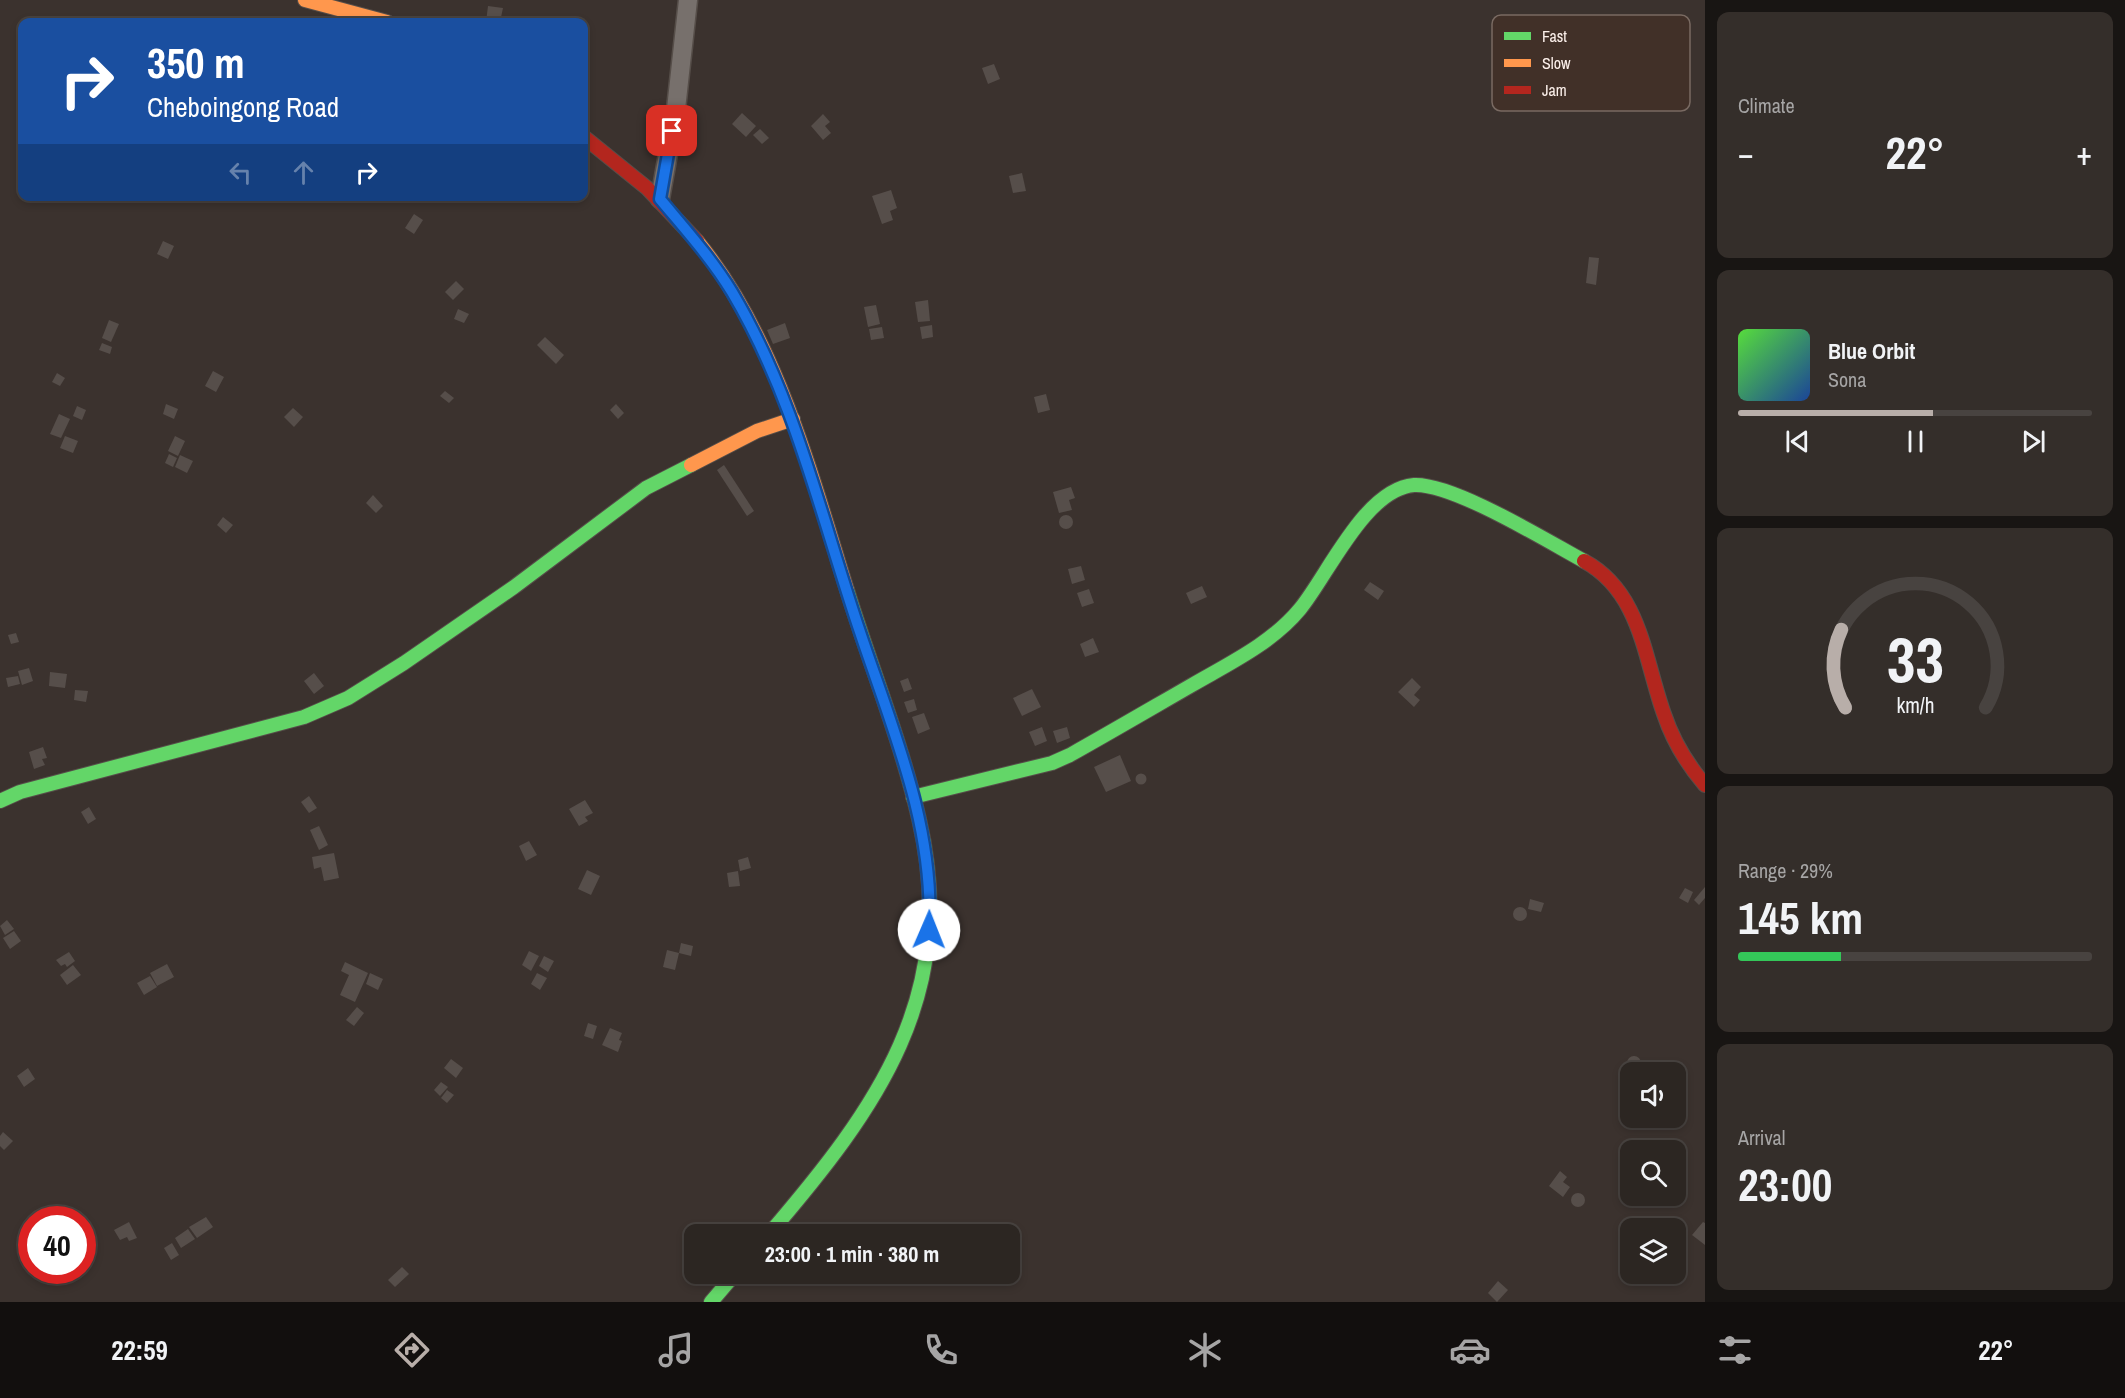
<!DOCTYPE html>
<html lang="en">
<head>
<meta charset="utf-8">
<style>
  body { margin:0; font-family:"Archivo Narrow",sans-serif; background:#342e2a; color:#f1f3f6; height:100vh; display:flex; flex-direction:column; font-size:22px; white-space:nowrap }
  * { box-sizing:border-box; margin:0 }
  p { font-size:20px; color:#a6a5a5 }
  .icon { flex:none; width:33px; height:33px; fill:none; stroke:currentColor; stroke-width:2; stroke-linecap:round; stroke-linejoin:round }
  .map { position:relative; flex:1; overflow:hidden }
  .details { display:flex; flex-direction:column; gap:12px; padding:12px; background:#181513; width:420px }
  .details>* { flex:none }
  .guide { position:absolute; left:18px; top:18px; width:570px; height:183px; border-radius:12px; box-shadow:0 3px 9px #0003,0 0 0 2px #484340; background:#1a4fa0; color:#fff; overflow:hidden }
  .controls { position:absolute; left:1620px; top:1062px; display:grid; gap:12px }
  .controls a { display:grid; place-items:center; width:66px; height:66px; border-radius:12px; background:#2c2622; box-shadow:0 3px 9px #0003,0 0 0 2px #484340; font-size:30px }
  .speed { position:absolute; left:18px; top:1206px; display:flex; gap:12px; font-size:30px; font-weight:700; text-align:center }
  .speed>* { display:grid; place-content:center; width:78px; height:78px; border-radius:50%; background:#2c2622; box-shadow:0 3px 9px #0003,0 0 0 2px #484340; line-height:1 }
  .speed .limit { border:9px solid #d22; background:#fff; color:#111 }
  .pin { position:absolute; display:grid; place-items:center; width:51px; height:51px; color:#fff; margin:-26px; border-radius:12px; box-shadow:0 3px 9px #0006 }
  .me { position:absolute; width:66px; margin:-33px; rotate:1deg; stroke-linejoin:round; filter:drop-shadow(0 0 4px #0008) }
  .turn { display:flex; align-items:center; gap:21px; height:126px; padding:0 30px; font-size:27px }
  .turn .icon { width:78px; height:78px; stroke-width:2.5 }
  .turn b { display:block; font-size:42px; line-height:51px }
  .lanes { display:flex; align-items:center; height:57px; padding:0 30px; background:#0003; justify-content:center; gap:30px; direction:ltr }
  .lanes .off { opacity:.35 }
  .big { font-size:45px; font-weight:700; line-height:1.1 }
  .details .tile { flex:1; display:flex; flex-direction:column; justify-content:center; gap:9px; min-width:0; padding:0 21px; border-radius:12px; background:#342e2a }
  .details .dial { align-items:center; gap:0 }
  .dial svg { height:156px; overflow:visible; fill:none; stroke:#484340; stroke-width:7; stroke-linecap:round; text-anchor:middle }
  .dial text { fill:#f1f3f6; stroke:none }
  .song { display:flex; align-items:center; gap:18px }
  .cover { width:72px; height:72px; border-radius:9px; background:linear-gradient(135deg,hsl(110 70% 55%),hsl(220 70% 35%)) }
  .played { height:6px; border-radius:3px; background:linear-gradient(90deg,#b8aea9 55%,#484340 55%) }
  .keys { display:flex; justify-content:space-around; direction:ltr }
  .heat { display:flex; justify-content:space-between; align-items:center; font-size:33px; direction:ltr }
  .charge { height:9px; border-radius:4px; background:linear-gradient(90deg,#34c759 29%,#484340 0) }
  .trip { position:absolute; left:684px; top:1224px; width:336px; height:60px; border-radius:12px; background:#2c2622; box-shadow:0 3px 9px #0003,0 0 0 2px #484340; font-weight:700; line-height:60px; text-align:center }
  .tabs { display:flex; height:96px; justify-content:space-around; align-items:center; background:#120f0e; color:#a6a5a5 }
  .tabs .icon { width:42px; height:42px }
  .tabs .current { color:#b8aea9 }
  .tabs b { font-size:27px; color:#f1f3f6 }
  main { display:flex; flex:1; min-height:0 }
  .map>svg:first-child { display:block }
  .building { fill:#564e4a }
  .lines { fill:none; stroke-linecap:round; stroke-linejoin:round }
  .street-casing { stroke:#564e49; stroke-width:21 }
  .fast-casing { stroke:#564e49; stroke-width:16 }
  .slow-casing { stroke:#564e49; stroke-width:16 }
  .jam-casing { stroke:#564e49; stroke-width:16 }
  .street { stroke:#77706c; stroke-width:18 }
  .fast { stroke:#63d668; stroke-width:14 }
  .slow { stroke:#ff974d; stroke-width:14 }
  .jam { stroke:#b3261e; stroke-width:14 }
  .route-casing { stroke:#114b97; stroke-width:15 }
  .route { stroke:#1a73e8; stroke-width:10 }
  .key { fill:#413028; stroke:#796a62; stroke-width:1.5 }
  .key-label { font-size:16px; fill:#fcf0eb }
</style>
</head>
<body>
<main>
<div class="map">
<svg width="1705" height="1302" viewBox="0 0 1705 1302">
  <rect width="100%" height="100%" fill="#3b322e"/>
  <!-- building -->
  <g class="building">
    <polygon points="488,6 503,8 500,22 486,22"/>
    <polygon points="994,64 1000,79 988,84 982,68"/>
    <polygon points="742,113 756,126 746,137 732,124"/>
    <polygon points="823,114 830,122 825,126 831,133 823,140 811,126"/>
    <polygon points="760,129 769,138 762,144 753,135"/>
    <polygon points="1022,173 1026,191 1013,193 1009,176"/>
    <polygon points="891,190 897,208 890,211 893,220 882,224 872,196"/>
    <polygon points="414,214 423,220 414,234 405,228"/>
    <polygon points="163,241 174,246 168,259 157,254"/>
    <polygon points="1589,257 1599,258 1596,285 1586,283"/>
    <polygon points="456,281 464,289 453,300 445,292"/>
    <polygon points="928,300 930,321 918,322 915,302"/>
    <polygon points="876,305 880,324 868,327 864,307"/>
    <polygon points="458,309 469,314 464,323 454,319"/>
    <polygon points="109,320 119,324 111,342 102,338"/>
    <polygon points="785,323 790,338 773,344 767,330"/>
    <polygon points="932,325 933,337 922,339 920,327"/>
    <polygon points="882,327 884,338 871,340 869,329"/>
    <polygon points="545,337 564,355 556,364 537,345"/>
    <polygon points="102,343 112,347 110,354 99,350"/>
    <polygon points="213,371 224,377 216,392 205,386"/>
    <polygon points="57,373 65,378 60,386 52,382"/>
    <polygon points="445,391 454,398 449,403 440,396"/>
    <polygon points="1046,394 1050,410 1038,413 1034,397"/>
    <polygon points="166,404 178,409 174,419 163,414"/>
    <polygon points="616,404 624,413 618,419 610,410"/>
    <polygon points="77,406 86,410 82,420 73,416"/>
    <polygon points="293,408 303,417 294,427 284,417"/>
    <polygon points="59,414 70,419 61,438 50,434"/>
    <polygon points="65,436 78,441 73,453 60,448"/>
    <polygon points="175,436 185,441 178,456 168,451"/>
    <polygon points="169,454 177,458 173,467 165,463"/>
    <polygon points="180,455 193,461 187,473 175,467"/>
    <polygon points="724,465 754,511 747,516 717,470"/>
    <polygon points="1071,487 1075,498 1069,500 1072,510 1059,513 1053,492"/>
    <polygon points="373,495 383,506 376,513 366,503"/>
    <circle cx="1066" cy="522" r="7"/>
    <polygon points="223,517 233,525 226,533 217,525"/>
    <polygon points="1081,566 1085,580 1072,584 1068,569"/>
    <polygon points="1370,582 1384,591 1378,600 1364,590"/>
    <polygon points="1202,586 1207,597 1191,604 1186,593"/>
    <polygon points="1089,589 1094,603 1082,607 1077,593"/>
    <polygon points="16,633 19,642 11,644 8,635"/>
    <polygon points="1093,638 1099,652 1085,657 1080,644"/>
    <polygon points="29,668 33,681 22,685 18,671"/>
    <polygon points="50,672 67,674 65,688 49,686"/>
    <polygon points="314,673 324,686 314,694 304,681"/>
    <polygon points="18,676 20,684 8,687 6,678"/>
    <polygon points="908,678 912,689 904,692 900,681"/>
    <polygon points="1412,678 1421,687 1414,695 1420,700 1414,707 1398,692"/>
    <polygon points="1032,689 1041,707 1022,716 1013,698"/>
    <polygon points="75,690 88,691 86,702 74,700"/>
    <polygon points="914,699 917,710 908,713 904,702"/>
    <polygon points="924,713 930,729 918,734 912,717"/>
    <polygon points="1042,727 1047,741 1035,746 1029,732"/>
    <polygon points="1067,727 1070,738 1057,743 1053,731"/>
    <polygon points="43,747 47,758 42,759 45,765 34,769 29,752"/>
    <polygon points="1120,755 1131,781 1106,792 1094,767"/>
    <circle cx="1141" cy="779" r="5.5"/>
    <polygon points="309,796 317,808 309,813 301,802"/>
    <polygon points="585,800 593,813 585,817 588,821 579,826 569,809"/>
    <polygon points="89,807 96,819 88,824 81,812"/>
    <polygon points="319,826 328,845 319,850 310,830"/>
    <polygon points="529,841 537,855 526,861 519,846"/>
    <polygon points="334,853 339,878 324,881 321,867 314,869 312,857"/>
    <polygon points="748,857 751,868 740,871 738,860"/>
    <polygon points="587,870 600,876 591,895 578,889"/>
    <polygon points="738,871 740,886 729,887 727,873"/>
    <polygon points="1705,887 1705,898 1699,905 1694,900"/>
    <polygon points="1685,888 1693,892 1688,903 1679,898"/>
    <polygon points="1530,899 1544,903 1541,912 1528,909"/>
    <circle cx="1520" cy="914" r="7"/>
    <polygon points="7,920 14,929 5,935 0,926"/>
    <polygon points="14,931 21,941 10,949 3,938"/>
    <polygon points="681,943 693,946 691,956 679,953 675,970 663,967 667,950 679,953"/>
    <polygon points="529,951 539,956 531,971 522,965"/>
    <polygon points="69,952 75,961 67,967 65,964 61,966 56,960"/>
    <polygon points="544,956 554,961 548,972 539,966"/>
    <polygon points="345,962 368,973 355,1002 340,995 349,975 341,971"/>
    <polygon points="167,964 174,977 157,986 150,973"/>
    <polygon points="73,965 81,975 67,985 60,975"/>
    <polygon points="370,973 383,979 378,990 366,984"/>
    <polygon points="537,973 547,978 540,990 531,984"/>
    <polygon points="150,976 157,987 144,995 137,983"/>
    <polygon points="357,1007 364,1013 354,1026 346,1020"/>
    <polygon points="588,1023 597,1026 593,1039 584,1036"/>
    <polygon points="610,1028 622,1033 619,1040 622,1041 618,1052 602,1045"/>
    <circle cx="1634" cy="1063" r="7"/>
    <polygon points="451,1059 463,1068 456,1078 444,1068"/>
    <polygon points="28,1068 35,1079 24,1087 17,1076"/>
    <polygon points="441,1082 448,1087 440,1096 434,1090"/>
    <polygon points="447,1090 454,1095 447,1103 441,1098"/>
    <polygon points="3,1132 13,1141 4,1150 0,1146 0,1136"/>
    <polygon points="1560,1171 1567,1177 1563,1182 1570,1187 1563,1197 1549,1186"/>
    <circle cx="1578" cy="1200" r="7"/>
    <polygon points="206,1217 213,1227 197,1238 189,1227"/>
    <polygon points="129,1222 137,1238 129,1241 127,1237 120,1240 114,1230"/>
    <polygon points="1703,1222 1705,1223 1705,1245 1692,1235"/>
    <polygon points="188,1229 195,1239 181,1248 175,1238"/>
    <polygon points="172,1243 179,1255 171,1260 164,1248"/>
    <polygon points="402,1267 409,1274 395,1287 388,1280"/>
    <polygon points="1498,1281 1508,1290 1497,1302 1488,1293"/>
  </g>
  <g class="lines">
    <!-- street casing -->
    <g class="street-casing">
      <polyline id="street" points="660,199 676,109 688,0"/>
    </g>
    <!-- fast casing -->
    <g class="fast-casing">
      <g id="fast">
        <path d="M 913,797 L 1052,763 L 1070,755 C 1111,732 1152,708 1192,685 C 1230,663 1272,643 1300,609 C 1328,575 1365,489 1414,485 C 1453,483 1547,541 1584,561"/>
        <polyline points="0,801 20,792 304,717 348,698 404,663 514,587 646,488 691,465"/>
        <path d="M 769,1234 C 877,1108 960,995 919,819 C 901,741 871,667 847,590"/>
        <polyline points="711,1302 735,1274"/>
      </g>
    </g>
    <!-- slow casing -->
    <g class="slow-casing">
      <g id="slow">
        <polyline points="305,0 387,22"/>
        <path d="M 697,241 C 776,337 811,474 847,590"/>
        <polyline points="691,465 757,431 793,419"/>
      </g>
    </g>
    <!-- jam casing -->
    <g class="jam-casing">
      <g id="jam">
        <polyline points="584,137 647,188 697,241"/>
        <path d="M 1584,561 C 1641,592 1644,658 1664,714 C 1673,741 1687,764 1705,785"/>
      </g>
    </g>
    <!-- street -->
    <use href="#street" class="street"/>
    <!-- fast -->
    <use href="#fast" class="fast"/>
    <!-- slow -->
    <use href="#slow" class="slow"/>
    <!-- jam -->
    <use href="#jam" class="jam"/>
  </g>
  <g class="lines">
    <!-- route casing -->
    <g class="route-casing">
      <path id="route" d="M 672,131 L 660,199 C 685,229 712,259 732,292 C 795,398 821,517 860,632 C 892,728 935,827 929,930"/>
    </g>
    <!-- route -->
    <use href="#route" class="route"/>
  </g>
  <!-- legend -->
  <rect x="1492" y="15" width="198" height="96" rx="9" class="key"/>
  <rect x="1504" y="32" width="27" height="8" fill="#63d668"/>
  <rect x="1504" y="59" width="27" height="8" fill="#ff974d"/>
  <rect x="1504" y="86" width="27" height="8" fill="#b3261e"/>
  <g class="key-label">
    <text x="1542" y="42">Fast</text>
    <text x="1542" y="69">Slow</text>
    <text x="1542" y="96">Jam</text>
  </g>
</svg>
<div class="controls">
<a><svg class="icon" aria-label="sound" viewBox="0 0 24 24"><path d="M4 9h4l5-4v14l-5-4H4zM17 9q2 3 0 6"/></svg></a>
<a><svg class="icon" aria-label="search" viewBox="0 0 24 24"><circle cx="10" cy="10" r="6"/><path d="M15 15l6 6"/></svg></a>
<a><svg class="icon" aria-label="layers" viewBox="0 0 24 24"><path d="M12 4l9 5-9 5-9-5zM3 14l9 5 9-5"/></svg></a>
</div>
<div class="speed"><div class="limit">40</div></div>
<div class="pin" style="left:672px;top:131px;background:#d93025"><svg class="icon" aria-label="arrive" viewBox="0 0 24 24"><path d="M6 21V4h12l-3 4 3 4H6"/></svg></div>
<svg class="me" style="left:929px;top:930px" viewBox="-20 -20 40 40"><circle r="19" fill="#fff"/><path d="M0-13L10 11 0 6-10 11z" fill="#1a73e8"/></svg>
<div class="trip">23:00 · 1 min · 380 m</div>
<div class="guide">
<div class="turn"><svg class="icon" aria-label="right" viewBox="0 0 24 24"><path d="M7 20v-9h11M14 6l5 5-5 5"/></svg><div><b>350 m</b>Cheboingong Road</div></div>
<div class="lanes"><svg class="icon off" aria-label="left" viewBox="0 0 24 24"><path d="M17 20v-9H6M10 6l-5 5 5 5"/></svg><svg class="icon off" aria-label="ahead" viewBox="0 0 24 24"><path d="M12 20V5M6 11l6-6 6 6"/></svg><svg class="icon" aria-label="right" viewBox="0 0 24 24"><path d="M7 20v-9h11M14 6l5 5-5 5"/></svg></div>
</div>
</div>
<section class="details">
<div class="tile"><p>Climate</p>
<div class="heat"><a>−</a><b class="big">22°</b><a>+</a></div>
</div>
<div class="tile">
<div class="song"><i class="cover"></i><div><b>Blue Orbit</b><p>Sona</p></div></div>
<div class="played"></div>
<div class="keys"><svg class="icon" aria-label="previous" viewBox="0 0 24 24"><path d="M18 5L8 12l10 7zM5 5v14"/></svg><svg class="icon" aria-label="pause" viewBox="0 0 24 24"><path d="M8 5v14M16 5v14"/></svg><svg class="icon" aria-label="next" viewBox="0 0 24 24"><path d="M6 5l10 7-10 7zM19 5v14"/></svg></div>
</div>
<div class="tile dial"><svg viewBox="0 0 100 80">
<path d="M14 69A42 42 0 1 1 86 69"/>
<path d="M14 69A42 42 0 0 1 12 29" stroke="#b8aea9"/>
<text x="50" y="56" font-size="32" font-weight="700">33</text>
<text x="50" y="72" font-size="11">km/h</text>
</svg></div>
<div class="tile"><p>Range · 29%</p><b class="big">145 km</b><div class="charge"></div></div>
<div class="tile"><p>Arrival</p><b class="big">23:00</b></div>
</section>
</main>
<nav class="tabs">
<b>22:59</b>
<svg class="icon current" aria-label="directions" viewBox="0 0 24 24"><path d="M12 3l9 9-9 9-9-9zM9 14v-3h6M13 9l2 2-2 2"/></svg>
<svg class="icon" aria-label="music" viewBox="0 0 24 24"><path d="M9 18V5l10-2v13"/><circle cx="6" cy="18" r="3"/><circle cx="16" cy="16" r="3"/></svg>
<svg class="icon" aria-label="phone" viewBox="0 0 24 24"><path d="M5 4h4l2 5-3 2q2 4 5 5l2-3 5 2v4C11 20 4 13 5 4z"/></svg>
<svg class="icon" aria-label="climate" viewBox="0 0 24 24"><path d="M12 3v18M4 7l16 10M4 17L20 7"/></svg>
<svg class="icon" aria-label="car" viewBox="0 0 24 24"><path d="M5 17H2v-5l4-1 3-4h7l3 4 3 1v5h-3M9 17h6M6 11h13"/><circle cx="7" cy="17" r="2"/><circle cx="17" cy="17" r="2"/></svg>
<svg class="icon" aria-label="filters" viewBox="0 0 24 24"><path d="M4 7h16M4 17h16"/><circle cx="9" cy="7" r="2"/><circle cx="15" cy="17" r="2"/></svg>
<b>22°</b>
</nav>
</body>
</html>
